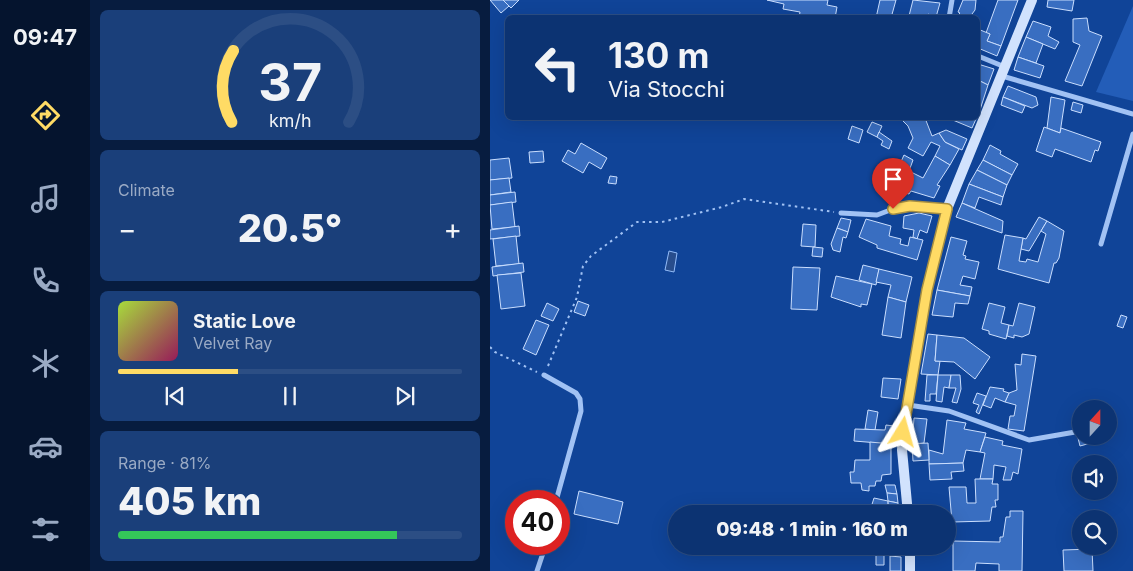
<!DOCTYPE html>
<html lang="en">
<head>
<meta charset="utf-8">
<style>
  body { margin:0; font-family:Inter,sans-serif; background:#1a3f7a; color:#f1f3f6; height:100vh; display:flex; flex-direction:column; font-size:19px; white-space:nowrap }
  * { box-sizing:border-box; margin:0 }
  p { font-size:16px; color:#9aaac4 }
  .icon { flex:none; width:28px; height:28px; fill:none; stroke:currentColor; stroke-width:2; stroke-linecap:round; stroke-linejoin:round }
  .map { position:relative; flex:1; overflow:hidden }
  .panel { display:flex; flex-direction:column; gap:10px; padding:10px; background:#071c3f; width:400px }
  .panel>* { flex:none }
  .banner { position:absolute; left:15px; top:15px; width:475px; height:105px; border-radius:8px; box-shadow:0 5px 20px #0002,0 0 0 1px #2c4e84; background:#0c3372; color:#f1f3f6; overflow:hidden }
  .needle { width:32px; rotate:21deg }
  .buttons { position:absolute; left:582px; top:400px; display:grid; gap:10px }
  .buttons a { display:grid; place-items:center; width:45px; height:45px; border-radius:50%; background:#0c3372; box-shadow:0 5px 20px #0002,0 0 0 1px #2c4e84; font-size:25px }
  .speed { position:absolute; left:15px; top:490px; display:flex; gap:10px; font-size:25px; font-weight:700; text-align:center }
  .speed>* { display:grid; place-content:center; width:65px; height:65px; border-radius:50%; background:#0c3372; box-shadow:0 5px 20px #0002,0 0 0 1px #2c4e84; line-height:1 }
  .speed .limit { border:8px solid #d22; background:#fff; color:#111 }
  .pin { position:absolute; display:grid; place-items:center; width:42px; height:42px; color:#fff; margin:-51px -21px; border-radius:50% 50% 50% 0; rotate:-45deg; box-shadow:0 0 5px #0007 }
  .pin .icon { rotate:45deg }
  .me { position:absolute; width:55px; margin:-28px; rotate:8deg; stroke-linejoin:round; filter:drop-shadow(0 0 4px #0008) }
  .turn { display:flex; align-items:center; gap:18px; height:105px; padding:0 20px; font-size:22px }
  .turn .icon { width:65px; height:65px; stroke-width:2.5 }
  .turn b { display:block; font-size:35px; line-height:42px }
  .big { font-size:38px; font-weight:800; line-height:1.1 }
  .panel .tile { flex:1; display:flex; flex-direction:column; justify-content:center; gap:8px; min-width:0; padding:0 18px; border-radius:8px; background:#1a3f7a }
  .panel .dial { align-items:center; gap:0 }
  .dial svg { height:130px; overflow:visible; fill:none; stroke:#2c4e84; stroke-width:7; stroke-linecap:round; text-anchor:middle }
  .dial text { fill:#f1f3f6; stroke:none }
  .song { display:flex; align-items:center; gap:15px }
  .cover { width:60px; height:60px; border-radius:8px; background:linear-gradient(135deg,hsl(80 70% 55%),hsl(330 70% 35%)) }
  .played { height:5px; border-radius:2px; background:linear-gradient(90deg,#ffdb65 35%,#2c4e84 35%) }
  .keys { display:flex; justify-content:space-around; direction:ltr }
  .heat { display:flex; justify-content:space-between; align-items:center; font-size:28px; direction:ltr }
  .charge { height:8px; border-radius:4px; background:linear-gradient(90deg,#34c759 81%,#2c4e84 0) }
  .trip { position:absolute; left:178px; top:505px; width:288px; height:50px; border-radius:25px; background:#0c3372; box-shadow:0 5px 20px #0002,0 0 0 1px #2c4e84; font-weight:800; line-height:50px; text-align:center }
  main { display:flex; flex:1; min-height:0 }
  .dock { display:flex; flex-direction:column; width:90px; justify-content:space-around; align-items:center; background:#05142e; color:#9aaac4 }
  .dock .icon { width:35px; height:35px }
  .dock .selected { color:#ffdb65 }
  .dock b { font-size:22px; color:#f1f3f6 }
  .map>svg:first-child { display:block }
  .green { fill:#235db8 }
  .water { fill:#284d8c; stroke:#93bcf8 }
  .building { fill:#396ec1; stroke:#cadefe }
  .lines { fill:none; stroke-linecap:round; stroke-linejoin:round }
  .path { stroke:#a1c2f4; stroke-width:2; stroke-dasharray:2.5 4; stroke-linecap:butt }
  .street { stroke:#a1c2f4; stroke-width:5 }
  .secondary { stroke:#d1e2fd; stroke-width:10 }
  .route-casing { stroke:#a68e42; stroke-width:12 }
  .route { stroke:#ffdb65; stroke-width:9 }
</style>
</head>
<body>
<main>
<nav class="dock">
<b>09:47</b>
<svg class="icon selected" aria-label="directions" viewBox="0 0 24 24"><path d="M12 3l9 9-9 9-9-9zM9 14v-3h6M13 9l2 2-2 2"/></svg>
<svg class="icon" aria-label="music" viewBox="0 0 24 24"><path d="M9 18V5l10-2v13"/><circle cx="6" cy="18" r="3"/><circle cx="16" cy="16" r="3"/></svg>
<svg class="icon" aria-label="phone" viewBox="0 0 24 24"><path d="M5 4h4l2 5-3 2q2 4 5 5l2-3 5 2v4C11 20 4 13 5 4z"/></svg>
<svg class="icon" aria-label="climate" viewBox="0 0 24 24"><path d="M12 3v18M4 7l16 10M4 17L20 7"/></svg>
<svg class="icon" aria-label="car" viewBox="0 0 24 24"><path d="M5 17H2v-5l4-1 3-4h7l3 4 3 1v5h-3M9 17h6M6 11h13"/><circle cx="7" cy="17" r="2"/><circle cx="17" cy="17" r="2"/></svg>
<svg class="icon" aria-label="filters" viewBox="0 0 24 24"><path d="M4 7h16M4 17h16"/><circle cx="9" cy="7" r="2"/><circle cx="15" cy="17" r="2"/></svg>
</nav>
<section class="panel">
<div class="tile dial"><svg viewBox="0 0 100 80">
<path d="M14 69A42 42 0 1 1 86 69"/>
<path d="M14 69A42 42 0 0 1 15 25" stroke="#ffdb65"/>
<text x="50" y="56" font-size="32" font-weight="700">37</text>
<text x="50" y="72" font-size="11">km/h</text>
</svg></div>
<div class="tile"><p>Climate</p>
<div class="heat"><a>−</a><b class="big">20.5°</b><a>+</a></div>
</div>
<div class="tile">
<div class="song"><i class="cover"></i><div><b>Static Love</b><p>Velvet Ray</p></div></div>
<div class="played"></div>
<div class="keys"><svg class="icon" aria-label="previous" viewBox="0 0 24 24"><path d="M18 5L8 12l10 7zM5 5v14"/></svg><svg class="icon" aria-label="pause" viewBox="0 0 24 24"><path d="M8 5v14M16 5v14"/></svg><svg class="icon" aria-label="next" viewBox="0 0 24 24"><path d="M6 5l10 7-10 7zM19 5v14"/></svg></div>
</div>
<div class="tile"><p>Range · 81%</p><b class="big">405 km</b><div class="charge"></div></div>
</section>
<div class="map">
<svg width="643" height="571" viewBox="0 0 643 571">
  <rect width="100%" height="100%" fill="#104498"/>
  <!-- green -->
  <polygon class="green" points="643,6 643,101 606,92"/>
  <!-- water -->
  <polygon class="water" points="179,251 187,253 184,272 175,270"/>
  <!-- building -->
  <g class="building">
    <polygon points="0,0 13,0 19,6 11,13"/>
    <polygon points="13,0 29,0 21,8"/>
    <polygon points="277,0 338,0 337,5 347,7 345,18 309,18 310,12 293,9 294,4"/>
    <polygon points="390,0 406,0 401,18 386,18"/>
    <polygon points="423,0 450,3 446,17 438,14 437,18 419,16"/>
    <polygon points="473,0 486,0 485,10 479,18 465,18 470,13 468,12"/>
    <polygon points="508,0 528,0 511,46 497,41 500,34 496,33"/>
    <polygon points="558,0 584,0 582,11 557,7"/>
    <polygon points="597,18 599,31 612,36 592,86 575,81 590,45 583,42 583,19"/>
    <polygon points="543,21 561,27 558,36 569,42 565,49 536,37"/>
    <polygon points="488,29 500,34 497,41 511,46 507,56 488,48"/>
    <polygon points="536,37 553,44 546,63 528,57"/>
    <polygon points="528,57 554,66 550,78 524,70"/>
    <polygon points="488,64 504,69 498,85 488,80"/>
    <polygon points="488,80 498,85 488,116"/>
    <polygon points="518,86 546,97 548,105 542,108 513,97"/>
    <polygon points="513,97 535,106 532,113 511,105"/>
    <polygon points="561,97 575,100 570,133 557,128"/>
    <polygon points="583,102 593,105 591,113 581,110"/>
    <polygon points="410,118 435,118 442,136 449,133 455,142 469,149 460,165 445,156 450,146 441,142 433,156 418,148 423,138 418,126"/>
    <polygon points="458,118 483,118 486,119 482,128"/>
    <polygon points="382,122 392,126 387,137 377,132"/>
    <polygon points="362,126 373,130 369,143 358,139"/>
    <polygon points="554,127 570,133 571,128 611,142 608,151 605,150 601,162 565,149 562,157 546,151"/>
    <polygon points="456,130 477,139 472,150 455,142 449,133"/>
    <polygon points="389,132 402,141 399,149 391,145 393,141 387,137"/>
    <polygon points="91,143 117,158 111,169 99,162 93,173 72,161 78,150 85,154"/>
    <polygon points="500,145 511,151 510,154 528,164 522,175 493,160"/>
    <polygon points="53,151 54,162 40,163 39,152"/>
    <polygon points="414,155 423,160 419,171 433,178 445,156 460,165 447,185 450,186 444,198 421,191 419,194 412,192 410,195 405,193 404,196 397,193"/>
    <polygon points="19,158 22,178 0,180 0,160"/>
    <polygon points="493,160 522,175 517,185 487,170"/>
    <polygon points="487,170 517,185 513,197 479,184"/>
    <polygon points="120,176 127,177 126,184 118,183"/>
    <polygon points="19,178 21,192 0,195 0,180"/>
    <polygon points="479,184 513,197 511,205 489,197 485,208 472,203"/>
    <polygon points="25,192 26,202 0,205 0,195"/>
    <polygon points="22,202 25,227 2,229 0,205"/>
    <polygon points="472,203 513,221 512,233 466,217"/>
    <polygon points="429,213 442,216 437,233 430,230 427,239 423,237 424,230 413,228 414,216"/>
    <polygon points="549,217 557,221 539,251 531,249 533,238 536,239"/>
    <polygon points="351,218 361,220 358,232 347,228"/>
    <polygon points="376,219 401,226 399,236 411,239 410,244 418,246 420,237 433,240 427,260 387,248 387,245 369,237"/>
    <polygon points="557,221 574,231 569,258 566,263 564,263 559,283 508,269 515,235 533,238 529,261 536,262 537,259 548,262 556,234 551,231"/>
    <polygon points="313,224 326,225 325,247 311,246"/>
    <polygon points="29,226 30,236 0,239 0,230"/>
    <polygon points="347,228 358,232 356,238 353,237 350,252 343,250 341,244"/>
    <polygon points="26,236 29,264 6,266 3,239"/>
    <polygon points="461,237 477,241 473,255 476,256 475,259 489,262 485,279 473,276 470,285 482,287 480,296 447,290"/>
    <polygon points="323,247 333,248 332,257 322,256"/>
    <polygon points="33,263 34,272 3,276 2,267"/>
    <polygon points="373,265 389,269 386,285 369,280"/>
    <polygon points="303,267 330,268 327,310 301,309"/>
    <polygon points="389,269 422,277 416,302 398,297 401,285 386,282"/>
    <polygon points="31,273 35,306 11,309 7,275"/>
    <polygon points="346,276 382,284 377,305 371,304 371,307 341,297"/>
    <polygon points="447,290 480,296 478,304 465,303 463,317 442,315"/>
    <polygon points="398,297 416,302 411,338 392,335"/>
    <polygon points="88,301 99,305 95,316 84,312"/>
    <polygon points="57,303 69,309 63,321 51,316"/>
    <polygon points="499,303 515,307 511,323 519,325 516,339 499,334 499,331 492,329"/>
    <polygon points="529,303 545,307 539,334 532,337 524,335 524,338 517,336 519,325 523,326"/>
    <polygon points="631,315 637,317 633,328 627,326"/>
    <polygon points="46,320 59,325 46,355 33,349"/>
    <polygon points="438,334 447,335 445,361 450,361 448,375 431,374"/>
    <polygon points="447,335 474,338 500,357 485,379 464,362 445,361"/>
    <polygon points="532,354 546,356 534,431 518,429 520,416 524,416 526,405 515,402 519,393 527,390 525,364 531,365"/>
    <polygon points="437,375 448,375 446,394 440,394 440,401 435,401"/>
    <polygon points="448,375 461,375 459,388 454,387 452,402 446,401"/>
    <polygon points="461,375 470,375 471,389 467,403 462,402 466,388 459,388"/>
    <polygon points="393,378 411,379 408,399 391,397"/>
    <polygon points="500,387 514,389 513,391 519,393 515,402 505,398 501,408 493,405"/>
    <polygon points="487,393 496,396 489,414 486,412 489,405 483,403"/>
    <polygon points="378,410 388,412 385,430 375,429"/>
    <polygon points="424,418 437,419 434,443 422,444"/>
    <polygon points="457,420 476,423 474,429 496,433 490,452 476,450 473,463 439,464 439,450 453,454"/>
    <polygon points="396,425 404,426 401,444 364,441 365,429 395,430"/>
    <polygon points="599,436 601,443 590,446 588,438"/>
    <polygon points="495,437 513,441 512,445 532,449 528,474 523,472 521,480 513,480 516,467 504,465 503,479 490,479 495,453 490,452"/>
    <polygon points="380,442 401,444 401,474 392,475 391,481 386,481 385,486 379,486 379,491 372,490 371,483 361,483 360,472 364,472 365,460 380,460"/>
    <polygon points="438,443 439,460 423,461 422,444"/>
    <polygon points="473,463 474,471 461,472 462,479 440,480 439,464"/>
    <polygon points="485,479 503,479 502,484 508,484 508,500 505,500 506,507 502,507 500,521 462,522 459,487 476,487 477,503 486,503"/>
    <polygon points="395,485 405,485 407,494 397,493"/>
    <polygon points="89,491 133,502 128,524 84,514"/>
    <polygon points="397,493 407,494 408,503 398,501"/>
    <polygon points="384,498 398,501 398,507 391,508 390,514 379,514"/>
    <polygon points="398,501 408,503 409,514 399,514"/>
    <polygon points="444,510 445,514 426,514 426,511"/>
    <polygon points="520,511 533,511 532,571 509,571 509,564 486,563 485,571 463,571 463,541 510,542 510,537 513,537 516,517 520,517"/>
    <polygon points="386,546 410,546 410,551 391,551 391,555 394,555 394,565 386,565"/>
    <polygon points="602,549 603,571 574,571 573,550"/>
    <polygon points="400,556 411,557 411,571 400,571"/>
  </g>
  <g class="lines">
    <!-- path -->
    <g class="path">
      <polyline points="0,347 5,352 47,372"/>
      <polyline points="58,366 87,297 93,266 101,256 147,222 172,222 232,207 254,199 344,212"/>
    </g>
    <!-- street -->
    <g class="street">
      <polyline points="459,18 462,0"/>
      <polyline points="488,56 515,67"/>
      <polyline points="512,76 643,114"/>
      <polyline points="351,213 387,215 403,209 420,206 457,209"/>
      <polyline points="611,244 643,134"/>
      <polyline points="54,375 86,393 90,399 91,411 66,501"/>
      <polyline points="418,405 459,411 539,440 591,431"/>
      <polyline points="47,571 56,544"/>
    </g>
    <!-- secondary -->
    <g class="secondary">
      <polyline points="418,514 412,450 413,432 437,290 457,209 542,0"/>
      <polyline points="420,546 420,571"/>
    </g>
  </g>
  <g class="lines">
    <!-- route casing -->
    <g class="route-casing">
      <polyline id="route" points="403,209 420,206 457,209 437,290 413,432"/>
    </g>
    <!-- route -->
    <use href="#route" class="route"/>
  </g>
</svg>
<div class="buttons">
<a><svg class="needle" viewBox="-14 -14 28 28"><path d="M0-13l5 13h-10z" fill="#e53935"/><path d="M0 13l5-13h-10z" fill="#9aaac4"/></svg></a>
<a><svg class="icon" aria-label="sound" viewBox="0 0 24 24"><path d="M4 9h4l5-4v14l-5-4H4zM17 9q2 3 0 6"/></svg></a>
<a><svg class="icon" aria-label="search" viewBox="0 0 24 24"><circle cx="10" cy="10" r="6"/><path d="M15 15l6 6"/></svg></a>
</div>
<div class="speed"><div class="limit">40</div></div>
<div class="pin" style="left:403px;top:209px;background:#d93025"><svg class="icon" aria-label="arrive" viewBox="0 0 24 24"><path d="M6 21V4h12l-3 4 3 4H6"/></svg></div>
<svg class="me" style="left:413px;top:432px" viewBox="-20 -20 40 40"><path d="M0-17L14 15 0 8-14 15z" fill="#ffdb65" stroke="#fff" stroke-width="4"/></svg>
<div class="trip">09:48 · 1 min · 160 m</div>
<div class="banner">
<div class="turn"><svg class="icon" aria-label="left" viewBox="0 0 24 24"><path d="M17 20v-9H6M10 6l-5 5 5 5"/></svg><div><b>130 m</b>Via Stocchi</div></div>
</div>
</div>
</main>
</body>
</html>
